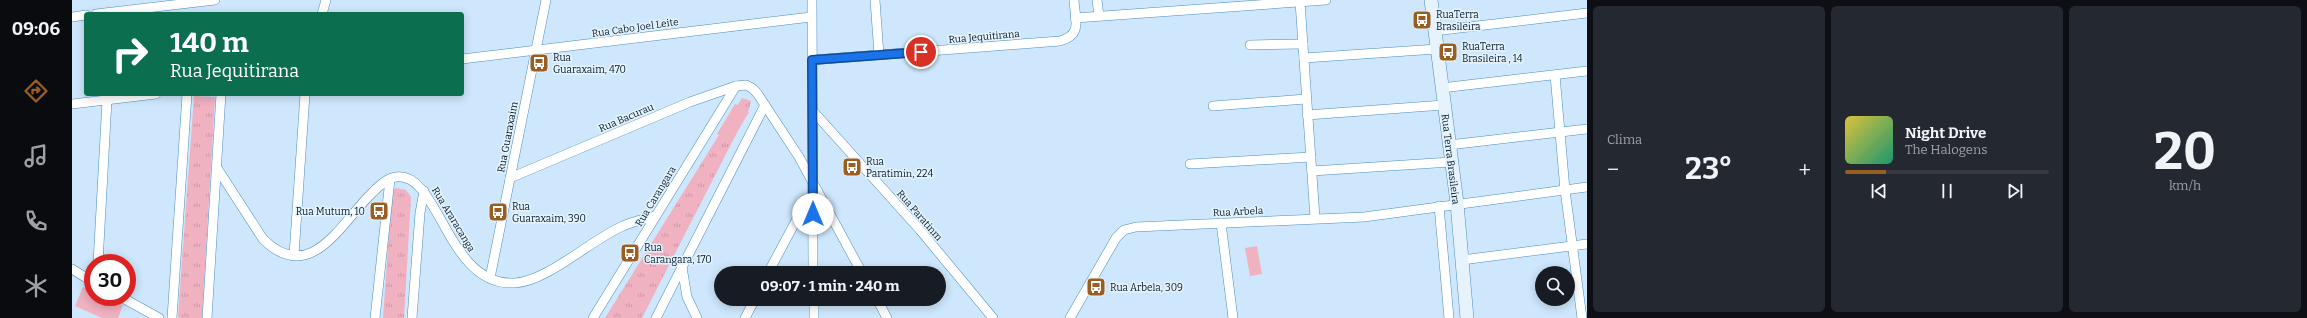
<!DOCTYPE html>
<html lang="pt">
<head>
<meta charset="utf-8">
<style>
  body { margin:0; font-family:Bitter,serif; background:#242831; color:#f1f3f6; height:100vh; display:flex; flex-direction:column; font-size:15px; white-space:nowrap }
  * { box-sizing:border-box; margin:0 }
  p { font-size:13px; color:#9ea1a6 }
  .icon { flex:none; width:22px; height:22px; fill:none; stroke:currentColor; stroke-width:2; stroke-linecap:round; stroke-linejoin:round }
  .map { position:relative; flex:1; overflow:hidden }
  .sheet { display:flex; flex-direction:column; gap:6px; padding:6px; background:#0d0f14; width:720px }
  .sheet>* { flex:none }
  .top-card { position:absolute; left:12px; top:12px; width:380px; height:84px; border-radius:4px; box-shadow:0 2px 10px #0003; background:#0b6e4f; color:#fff; overflow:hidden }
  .fabs { position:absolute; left:1463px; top:266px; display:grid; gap:8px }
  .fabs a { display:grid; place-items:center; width:40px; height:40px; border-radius:50%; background:#171b24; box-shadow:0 2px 10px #0003; font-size:20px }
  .speed { position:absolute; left:12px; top:254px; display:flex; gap:8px; font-size:20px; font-weight:700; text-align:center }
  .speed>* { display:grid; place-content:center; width:52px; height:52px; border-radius:50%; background:#171b24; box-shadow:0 2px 10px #0003; line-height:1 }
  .speed .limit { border:6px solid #d22; background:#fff; color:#111 }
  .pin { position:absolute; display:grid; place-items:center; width:34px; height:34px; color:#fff; margin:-17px; border:2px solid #fff; border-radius:50%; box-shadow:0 1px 4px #0007 }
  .me { position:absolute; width:44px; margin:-22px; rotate:0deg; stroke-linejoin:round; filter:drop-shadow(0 0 3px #0008) }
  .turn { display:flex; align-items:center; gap:14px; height:84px; padding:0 20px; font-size:18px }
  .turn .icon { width:52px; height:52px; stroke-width:2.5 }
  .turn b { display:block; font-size:28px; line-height:34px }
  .big { font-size:30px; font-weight:700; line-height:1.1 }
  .sheet .card { flex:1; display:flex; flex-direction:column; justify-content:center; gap:6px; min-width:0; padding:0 14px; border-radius:6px; background:#242831 }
  .sheet .dial { align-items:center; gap:0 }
  .dial b { font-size:52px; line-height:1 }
  .song { display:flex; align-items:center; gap:12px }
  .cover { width:48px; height:48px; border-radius:6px; background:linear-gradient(135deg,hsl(50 70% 55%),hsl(160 70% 35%)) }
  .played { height:4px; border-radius:2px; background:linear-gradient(90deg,#9a5e20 20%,#363941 20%) }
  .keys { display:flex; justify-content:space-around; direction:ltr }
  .heat { display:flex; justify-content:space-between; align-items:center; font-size:22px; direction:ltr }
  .sheet .tiles { flex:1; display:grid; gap:6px; grid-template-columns:repeat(3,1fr) }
  .trip { position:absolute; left:642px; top:266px; width:232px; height:40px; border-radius:20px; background:#171b24; box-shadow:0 2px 10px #0003; font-weight:700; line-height:40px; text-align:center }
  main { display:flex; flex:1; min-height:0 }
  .menu { display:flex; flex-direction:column; width:72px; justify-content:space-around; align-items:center; background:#090b0e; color:#9ea1a6 }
  .menu .icon { width:28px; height:28px }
  .menu .active { color:#9a5e20 }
  .menu b { font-size:18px; color:#f1f3f6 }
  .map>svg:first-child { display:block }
  .grass { fill:url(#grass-tufts) }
  .garden { fill:#f0b1c1 }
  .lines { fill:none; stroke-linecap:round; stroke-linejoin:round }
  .street-casing { stroke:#4d8dbc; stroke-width:10 }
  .secondary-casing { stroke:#4d8dbc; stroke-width:14 }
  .street { stroke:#fff; stroke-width:9 }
  .secondary { stroke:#e7f3fc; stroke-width:13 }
  .route-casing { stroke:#114b97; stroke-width:10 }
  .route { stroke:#1a73e8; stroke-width:7 }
  .labels { text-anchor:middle; stroke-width:3; stroke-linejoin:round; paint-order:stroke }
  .poi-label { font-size:10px; fill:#011a2c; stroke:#e6f3fd; text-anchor:start }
  .street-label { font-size:10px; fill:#011a2c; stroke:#e6f3fd }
</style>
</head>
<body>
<main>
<nav class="menu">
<b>09:06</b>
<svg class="icon active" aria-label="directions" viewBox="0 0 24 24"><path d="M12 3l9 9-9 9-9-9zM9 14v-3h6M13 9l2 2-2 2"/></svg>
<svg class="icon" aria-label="music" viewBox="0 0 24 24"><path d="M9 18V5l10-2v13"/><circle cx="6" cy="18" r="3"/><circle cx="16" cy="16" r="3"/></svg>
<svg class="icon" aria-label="phone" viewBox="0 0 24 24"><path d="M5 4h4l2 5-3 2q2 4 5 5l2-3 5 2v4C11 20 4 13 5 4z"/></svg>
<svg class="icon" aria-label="climate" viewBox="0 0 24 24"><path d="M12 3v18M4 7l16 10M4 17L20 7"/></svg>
</nav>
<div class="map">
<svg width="1515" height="318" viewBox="0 0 1515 318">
  <defs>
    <pattern id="grass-tufts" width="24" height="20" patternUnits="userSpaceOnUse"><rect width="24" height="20" fill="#f0b1c1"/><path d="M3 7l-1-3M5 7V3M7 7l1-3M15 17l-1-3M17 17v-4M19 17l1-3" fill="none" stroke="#cc98a6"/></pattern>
  </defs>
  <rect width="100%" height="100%" fill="#cee7fc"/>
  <!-- grass -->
  <g class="grass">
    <polygon points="122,96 143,97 130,318 108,318 106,317"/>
    <polygon points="670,98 679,101 677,109 570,318 533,318"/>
    <polygon points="324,188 334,190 339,197 332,318 311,318 320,191"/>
  </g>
  <!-- garden -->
  <g class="garden">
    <polygon points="663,104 677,112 659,142 645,134"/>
    <polygon points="1185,246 1190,274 1178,276 1173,248"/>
    <polygon points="11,287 21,291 21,297 33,297 51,305 46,318 30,318 3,306"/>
  </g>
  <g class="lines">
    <!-- street casing -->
    <g class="street-casing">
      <g id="street">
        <polyline points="740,0 741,273"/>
        <polyline points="803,0 807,55"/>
        <polyline points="1025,0 1027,16"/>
        <polyline points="1228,2 1243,218"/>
        <polyline points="24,14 143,0"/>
        <polyline points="250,14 254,0"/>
        <polyline points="0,17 14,15"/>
        <polyline points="1003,18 1254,0"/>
        <polyline points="1362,31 1515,13"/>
        <polyline points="1178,45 1231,44"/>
        <polyline points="1232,58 1365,49"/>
        <polyline points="390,59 739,17"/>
        <path d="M 740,60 L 988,41 C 1011,35 1003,19 1002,0"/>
        <polyline points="1483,75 1493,190 1510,318"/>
        <polyline points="1369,88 1515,71"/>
        <polyline points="0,104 84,94"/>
        <polyline points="1141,106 1234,99"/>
        <polyline points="740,110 848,230 921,318"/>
        <polyline points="1235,115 1372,105"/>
        <polyline points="1377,145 1515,129"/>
        <polyline points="1118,164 1239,157"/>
        <path d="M 145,168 L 191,239 C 239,287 270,221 301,192 C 307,186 315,178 324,177 C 368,171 374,287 443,283 C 476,281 520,239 551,226 C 561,221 573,219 583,216"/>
        <polyline points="1240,171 1379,162"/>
        <polyline points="438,178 618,102 664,86 674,85 680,88 685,93 727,157 790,273"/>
        <polyline points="1367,206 1377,318"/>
        <polyline points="1149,223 1161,318"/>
        <polyline points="222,255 233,94"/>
        <polyline points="1390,260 1515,244"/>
        <polyline points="26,263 35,100"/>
        <polyline points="610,267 615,297 625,318"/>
        <polyline points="0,269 21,282"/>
        <polyline points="696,273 727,215 740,200"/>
        <polyline points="418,278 474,0"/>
        <polyline points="49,297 87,318"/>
        <polyline points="742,299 742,318"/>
        <polyline points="805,299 815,318"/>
        <polyline points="100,318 115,94"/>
        <polyline points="135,318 149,94"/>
        <polyline points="303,318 318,179"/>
        <polyline points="340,318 348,213 352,191"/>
        <polyline points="521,318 664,86"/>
        <polyline points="584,318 693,105"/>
        <polyline points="673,318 683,299"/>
        <polyline points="998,318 1044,238 1052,230 1064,227 1292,217 1515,187"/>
      </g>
    </g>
    <!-- secondary casing -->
    <g class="secondary-casing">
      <polyline id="secondary" points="1359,0 1385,203 1395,318"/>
    </g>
    <!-- street -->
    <use href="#street" class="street"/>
    <!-- secondary -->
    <use href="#secondary" class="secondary"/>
  </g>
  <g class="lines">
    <!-- route casing -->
    <g class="route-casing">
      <polyline id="route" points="741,214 740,60 849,52"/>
    </g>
    <!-- route -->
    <use href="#route" class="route"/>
  </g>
  <!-- icons -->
  <defs>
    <g id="bus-square" transform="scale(1)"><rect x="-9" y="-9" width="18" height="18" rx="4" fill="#9a5e20" stroke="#e6f3fd"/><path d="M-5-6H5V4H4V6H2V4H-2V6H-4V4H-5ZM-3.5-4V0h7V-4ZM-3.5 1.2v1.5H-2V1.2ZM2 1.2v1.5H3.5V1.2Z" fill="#fff"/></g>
  </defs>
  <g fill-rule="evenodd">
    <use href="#bus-square" x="1350" y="20"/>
    <use href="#bus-square" x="1376" y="52"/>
    <use href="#bus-square" x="467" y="63"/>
    <use href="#bus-square" x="780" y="167"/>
    <use href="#bus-square" x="307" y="211"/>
    <use href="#bus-square" x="426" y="212"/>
    <use href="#bus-square" x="558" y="253"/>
    <use href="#bus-square" x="1024" y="287"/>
  </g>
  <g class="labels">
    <!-- poi labels -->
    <g class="poi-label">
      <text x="1364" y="18">RuaTerra<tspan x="1364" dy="12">Brasileira</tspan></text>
      <text x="1390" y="50">RuaTerra<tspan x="1390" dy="12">Brasileira , 14</tspan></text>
      <text x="481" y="61">Rua<tspan x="481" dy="12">Guaraxaim, 470</tspan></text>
      <text x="794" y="165">Rua<tspan x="794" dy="12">Paratimin, 224</tspan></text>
      <text x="440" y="210">Rua<tspan x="440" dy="12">Guaraxaim, 390</tspan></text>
      <text x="293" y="215" text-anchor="end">Rua Mutum, 10</text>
      <text x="572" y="251">Rua<tspan x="572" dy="12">Carangara, 170</tspan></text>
      <text x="1038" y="291">Rua Arbela, 309</text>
    </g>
    <!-- street labels -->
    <g class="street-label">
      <text transform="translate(563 27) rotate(-8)" y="4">Rua Cabo Joel Leite</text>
      <text transform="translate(912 36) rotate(-5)" y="4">Rua Jequitirana</text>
      <text transform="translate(554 117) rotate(-23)" y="4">Rua Bacurau</text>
      <text transform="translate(435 137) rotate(-79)" y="4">Rua Guaraxaim</text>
      <text transform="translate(1379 159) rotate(83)" y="4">Rua Terra Brasileira</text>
      <text transform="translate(583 196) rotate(-59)" y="4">Rua Carangara</text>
      <text transform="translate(1166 211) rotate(-3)" y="4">Rua Arbela</text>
      <text transform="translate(848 215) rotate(49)" y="4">Rua Paratinm</text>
      <text transform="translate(382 219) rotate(59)" y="4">Rua Araracanga</text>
    </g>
  </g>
</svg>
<div class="fabs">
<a><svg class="icon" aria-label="search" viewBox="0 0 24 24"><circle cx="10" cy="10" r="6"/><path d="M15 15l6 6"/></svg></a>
</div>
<div class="speed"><div class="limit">30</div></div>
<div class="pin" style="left:849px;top:52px;background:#d93025"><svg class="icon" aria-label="arrive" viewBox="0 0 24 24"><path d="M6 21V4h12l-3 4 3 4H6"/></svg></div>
<svg class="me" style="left:741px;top:214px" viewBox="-20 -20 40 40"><circle r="19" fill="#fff"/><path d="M0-13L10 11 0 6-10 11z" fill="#1a73e8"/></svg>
<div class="trip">09:07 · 1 min · 240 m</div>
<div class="top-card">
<div class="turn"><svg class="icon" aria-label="right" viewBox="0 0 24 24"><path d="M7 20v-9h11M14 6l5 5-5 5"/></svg><div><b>140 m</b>Rua Jequitirana</div></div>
</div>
</div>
<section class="sheet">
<div class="tiles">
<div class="card"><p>Clima</p>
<div class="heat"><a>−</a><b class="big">23°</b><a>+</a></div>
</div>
<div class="card">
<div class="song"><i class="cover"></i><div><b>Night Drive</b><p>The Halogens</p></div></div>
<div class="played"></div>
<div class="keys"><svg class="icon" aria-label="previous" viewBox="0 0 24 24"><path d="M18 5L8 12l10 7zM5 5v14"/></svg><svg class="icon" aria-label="pause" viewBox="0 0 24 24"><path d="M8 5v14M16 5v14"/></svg><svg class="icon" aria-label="next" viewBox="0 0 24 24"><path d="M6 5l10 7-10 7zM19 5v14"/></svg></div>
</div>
<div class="card dial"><b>20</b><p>km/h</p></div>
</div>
</section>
</main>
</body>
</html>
